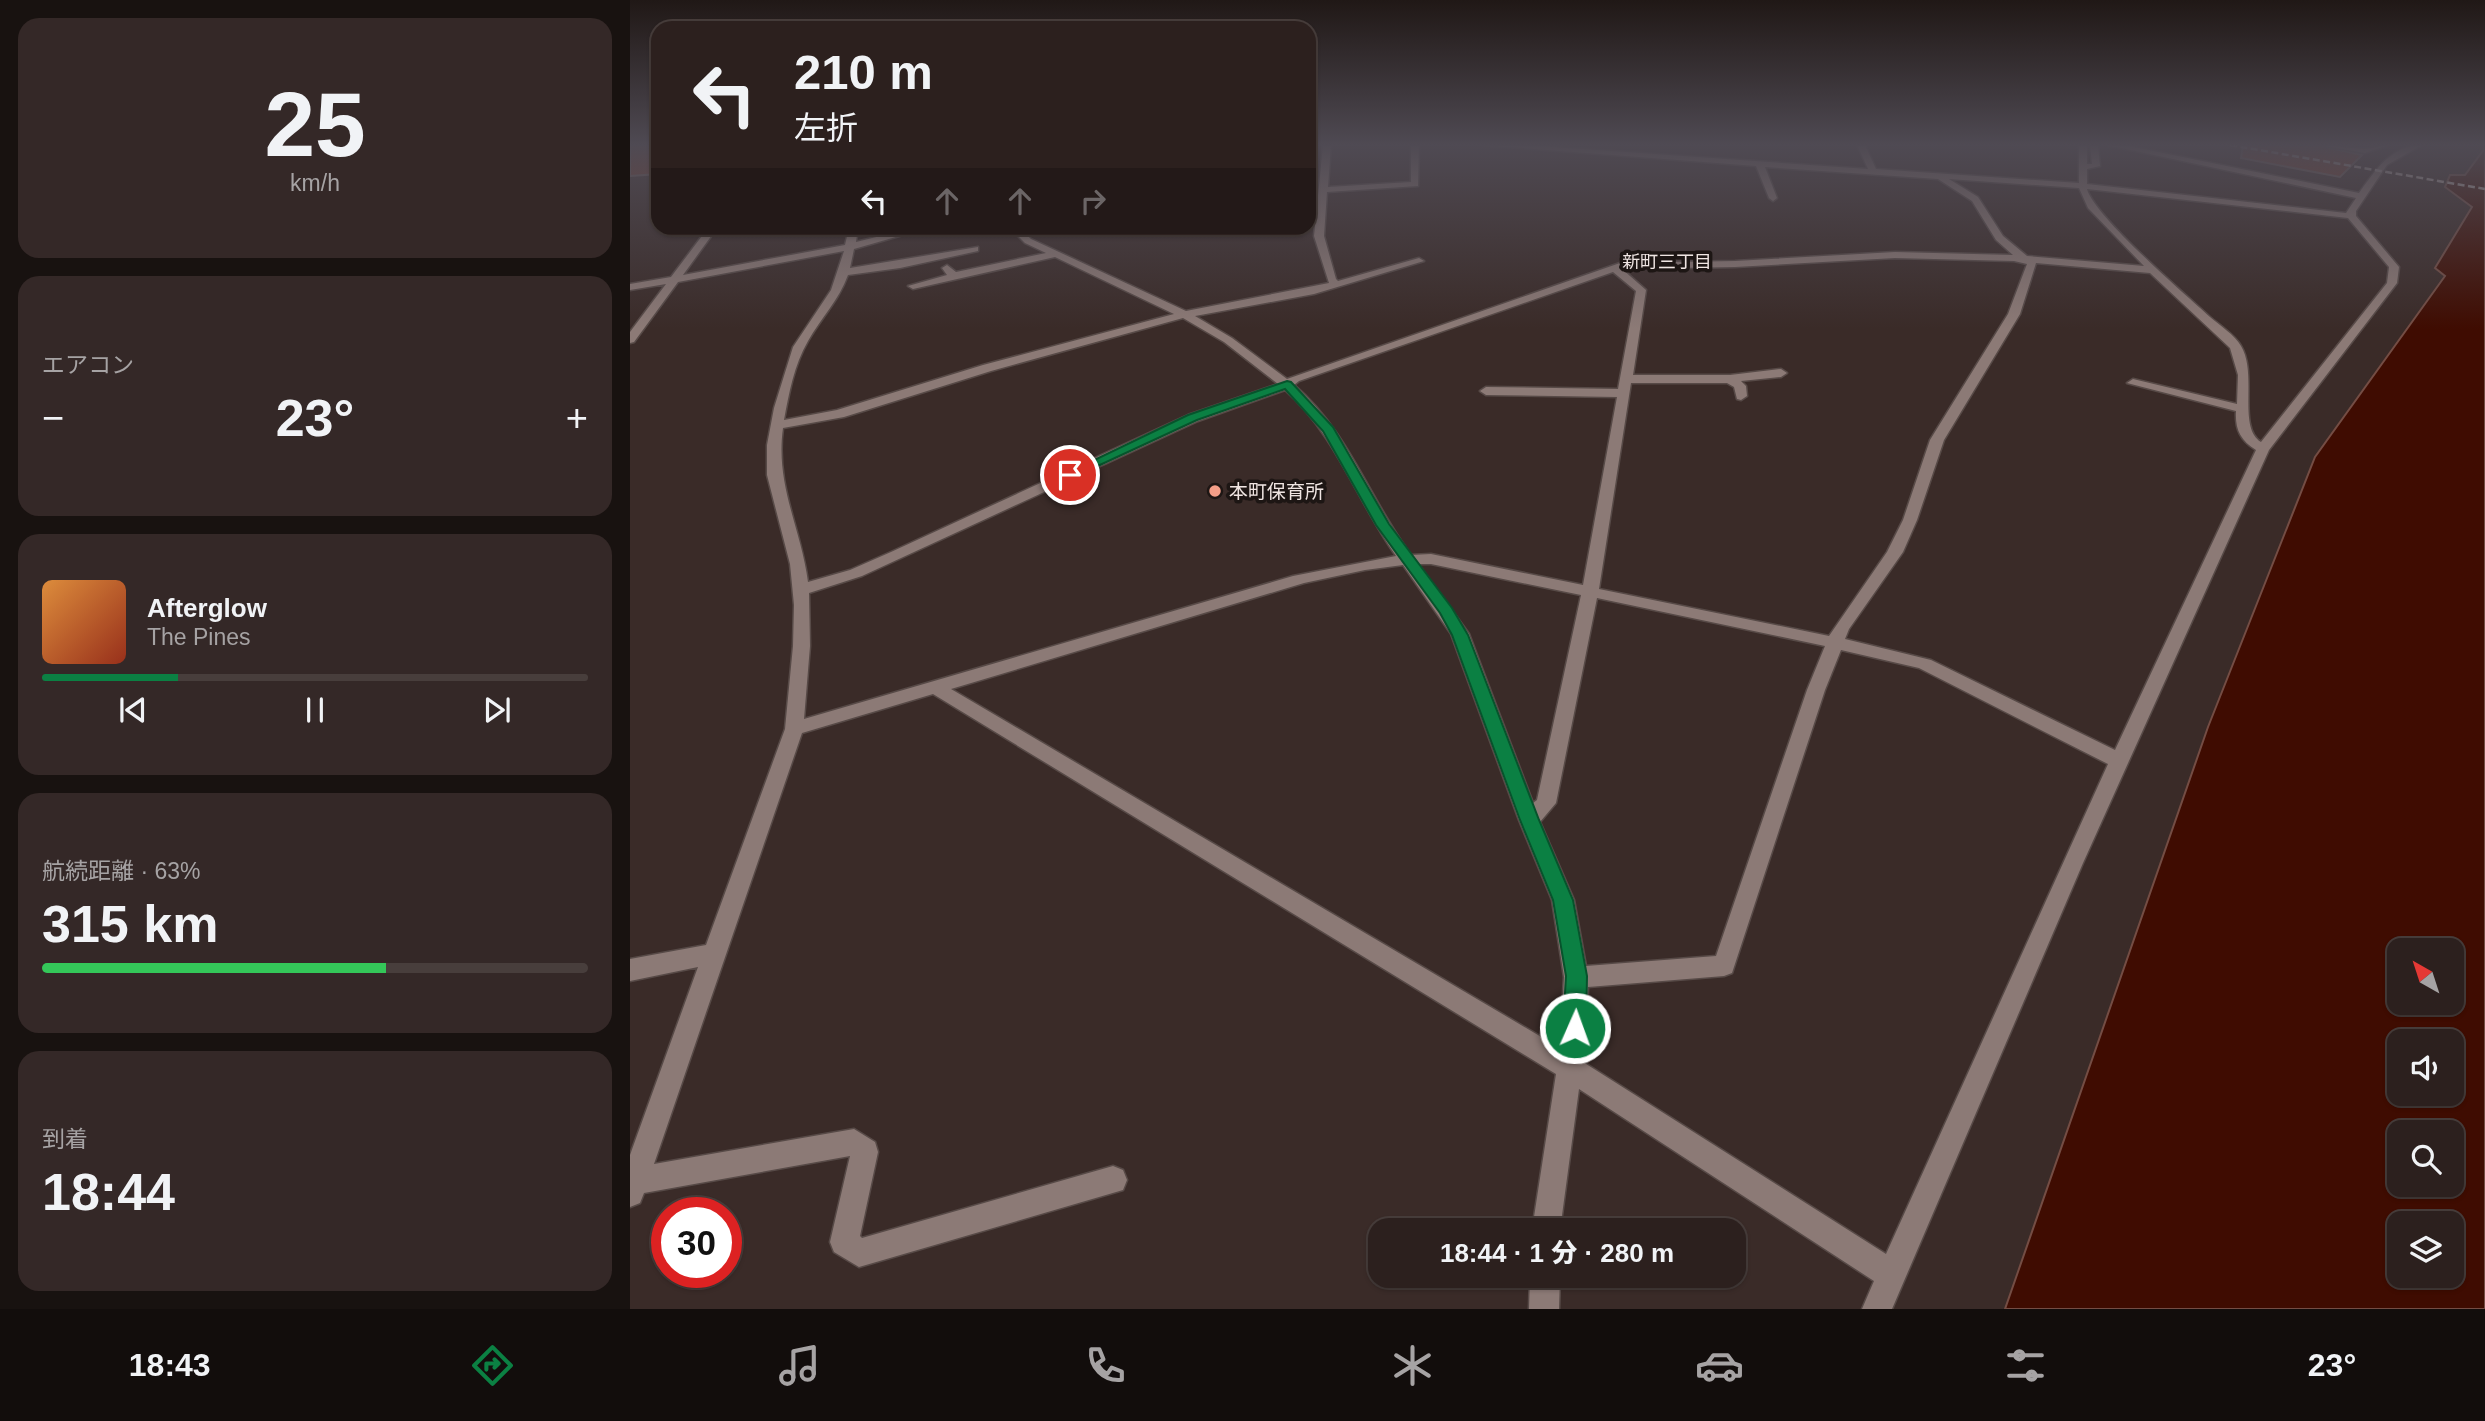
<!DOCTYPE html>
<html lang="ja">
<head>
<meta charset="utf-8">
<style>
  body { margin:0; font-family:Arial,"Noto Sans JP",sans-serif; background:#342827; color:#f1f3f6; height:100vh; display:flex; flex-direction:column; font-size:26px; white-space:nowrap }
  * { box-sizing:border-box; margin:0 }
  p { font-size:23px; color:#a6a3a4 }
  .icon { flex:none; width:38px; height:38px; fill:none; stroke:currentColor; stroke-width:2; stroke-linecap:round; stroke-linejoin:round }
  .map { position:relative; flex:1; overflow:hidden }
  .panel { display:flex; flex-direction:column; gap:18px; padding:18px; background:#181210; width:630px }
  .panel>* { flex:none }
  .banner { position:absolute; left:21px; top:21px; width:665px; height:214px; border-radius:21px; box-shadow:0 2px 5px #0004,0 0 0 2px #483e3c; background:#2c201e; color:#f1f3f6; overflow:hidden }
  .needle { width:46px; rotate:321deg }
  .tools { position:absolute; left:1757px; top:938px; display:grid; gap:14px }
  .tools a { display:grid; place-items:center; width:77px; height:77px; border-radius:14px; background:#2c201e; box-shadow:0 2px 5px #0004,0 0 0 2px #483e3c; font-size:35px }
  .speed { position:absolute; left:21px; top:1197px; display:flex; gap:14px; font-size:35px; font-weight:700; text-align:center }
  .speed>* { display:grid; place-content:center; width:91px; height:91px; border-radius:50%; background:#2c201e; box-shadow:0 2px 5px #0004,0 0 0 2px #483e3c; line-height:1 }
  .speed .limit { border:10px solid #d22; background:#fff; color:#111 }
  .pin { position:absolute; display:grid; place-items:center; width:60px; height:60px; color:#fff; margin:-30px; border:4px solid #fff; border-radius:50%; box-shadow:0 2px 7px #0007 }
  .me { position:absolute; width:77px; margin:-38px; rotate:2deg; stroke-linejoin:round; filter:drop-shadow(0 0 5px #0008) }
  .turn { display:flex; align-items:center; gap:24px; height:147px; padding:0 28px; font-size:32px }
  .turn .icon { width:91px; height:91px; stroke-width:2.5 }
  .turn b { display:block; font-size:49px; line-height:60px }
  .lanes { display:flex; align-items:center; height:66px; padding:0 28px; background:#0003; justify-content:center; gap:35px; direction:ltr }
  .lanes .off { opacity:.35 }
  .big { font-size:52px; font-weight:800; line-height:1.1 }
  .panel .tile { flex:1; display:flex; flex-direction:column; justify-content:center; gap:10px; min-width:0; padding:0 24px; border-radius:21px; background:#342827 }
  .panel .dial { align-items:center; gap:0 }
  .dial b { font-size:91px; line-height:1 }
  .song { display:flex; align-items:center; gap:21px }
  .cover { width:84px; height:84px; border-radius:10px; background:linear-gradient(135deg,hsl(30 70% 55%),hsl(10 70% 35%)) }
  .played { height:7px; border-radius:4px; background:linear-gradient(90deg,#0b8043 25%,#483e3c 25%) }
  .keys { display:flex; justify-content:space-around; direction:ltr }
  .heat { display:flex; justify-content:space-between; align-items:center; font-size:38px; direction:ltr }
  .charge { height:10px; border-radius:5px; background:linear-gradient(90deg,#34c759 63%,#483e3c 0) }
  .trip { position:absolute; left:738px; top:1218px; width:378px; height:70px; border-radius:21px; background:#2c201e; box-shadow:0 2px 5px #0004,0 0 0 2px #483e3c; font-weight:800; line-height:70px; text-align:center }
  .dock { display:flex; height:112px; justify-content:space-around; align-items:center; background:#120d0c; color:#a6a3a4 }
  .dock .icon { width:49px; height:49px }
  .dock .selected { color:#0b8043 }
  .dock b { font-size:32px; color:#f1f3f6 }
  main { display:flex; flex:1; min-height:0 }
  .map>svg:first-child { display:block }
  .water { fill:#3f0c01; stroke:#744d44; stroke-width:2; fill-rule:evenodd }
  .building { fill:#7f3826; stroke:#74625e; stroke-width:2 }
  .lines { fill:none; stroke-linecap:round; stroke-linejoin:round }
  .minor-casing { stroke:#574a47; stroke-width:3 }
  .minor { fill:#8c7a76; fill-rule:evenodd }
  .rail { stroke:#c5bab7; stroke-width:2.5; stroke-dasharray:7 3.5; stroke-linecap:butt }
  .route { fill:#0b8043; stroke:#07532c; stroke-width:2 }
  .poi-dot { fill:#f49e88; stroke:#1d1614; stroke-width:2.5 }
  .labels { text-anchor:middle; stroke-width:7; stroke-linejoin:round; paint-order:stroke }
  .far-neighbourhood-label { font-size:18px; fill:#efe5e2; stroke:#1d1614 }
  .poi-label { font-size:19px; fill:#efe5e2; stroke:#1d1614; text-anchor:start }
</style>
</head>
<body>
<main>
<section class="panel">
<div class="tile dial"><b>25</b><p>km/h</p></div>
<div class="tile"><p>エアコン</p>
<div class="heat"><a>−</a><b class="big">23°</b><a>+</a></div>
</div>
<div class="tile">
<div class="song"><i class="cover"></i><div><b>Afterglow</b><p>The Pines</p></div></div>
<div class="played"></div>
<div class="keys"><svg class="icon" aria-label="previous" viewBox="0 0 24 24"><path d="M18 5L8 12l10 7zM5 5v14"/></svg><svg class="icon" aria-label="pause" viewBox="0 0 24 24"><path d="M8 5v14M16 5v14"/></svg><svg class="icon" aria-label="next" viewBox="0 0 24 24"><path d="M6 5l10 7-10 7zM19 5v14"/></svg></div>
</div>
<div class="tile"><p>航続距離 · 63%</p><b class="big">315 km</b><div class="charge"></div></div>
<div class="tile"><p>到着</p><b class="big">18:44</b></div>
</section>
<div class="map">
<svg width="1855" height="1309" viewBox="0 0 1855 1309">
  <rect width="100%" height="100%" fill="#3a2b28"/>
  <!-- water -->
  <path class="water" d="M 1855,148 L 1855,1309 L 1375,1309 L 1578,727 L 1685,457 L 1815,276 L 1805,268 L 1842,207 L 1815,187 L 1820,175 L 1835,175 ZM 1769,950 L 1822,950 L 1822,1003 L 1769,1003 ZM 1769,1041 L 1822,1041 L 1822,1094 L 1769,1094 ZM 1769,1132 L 1822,1132 L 1822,1185 L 1769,1185 ZM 1769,1223 L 1822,1223 L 1822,1276 L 1769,1276 Z"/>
  <!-- building -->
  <g class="building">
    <polygon points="0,145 28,145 28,174 0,176"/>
    <polygon points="1613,145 1687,145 1732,155 1710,177 1611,158"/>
  </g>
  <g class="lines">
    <!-- minor casing -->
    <g class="minor-casing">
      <g id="minor">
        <path d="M 693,145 L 701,145 L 698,187 L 781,182 L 781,145 L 789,145 L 788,186 L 697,192 L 694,236 L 706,279 L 708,281 L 789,258 L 794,261 L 684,294 L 565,316 L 602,338 L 657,379 L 990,263 L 1105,261 L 1265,252 L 1383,255 L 1366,240 L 1342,201 L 1308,179 L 1135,167 L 1147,198 L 1143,201 L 1139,198 L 1126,166 L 853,145 L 896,145 L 1238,169 L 1227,145 L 1235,145 L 1246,169 L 1449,183 L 1449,145 L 1457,145 L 1457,164 L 1462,164 L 1460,145 L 1468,145 L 1470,166 L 1457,169 L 1457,184 L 1716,213 L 1726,198 L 1477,145 L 1494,145 L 1729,193 C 1745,171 1761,145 1792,145 L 1757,165 L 1726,211 L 1726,216 L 1769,267 L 1767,283 L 1639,450 L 1453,863 L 1262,1309 L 1232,1309 L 1244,1281 L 949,1089 L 930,1230 L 902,1230 L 926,1074 L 303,694 L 172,733 L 24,1164 L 224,1129 L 245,1142 L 248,1152 L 230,1236 L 232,1238 L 483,1166 L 493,1170 L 497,1180 L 493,1190 L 229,1267 L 204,1252 L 200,1242 L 220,1156 L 14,1193 L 10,1203 L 0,1207 L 0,1155 L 68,967 L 0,981 L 0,959 L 76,945 L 155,729 L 163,646 L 164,605 L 160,564 L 137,475 L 137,445 L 144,408 L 163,347 L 201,290 L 214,251 L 48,282 L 4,342 L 0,343 L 0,332 L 36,284 L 0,290 L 0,284 L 41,277 L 78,228 L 87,228 L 53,275 L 215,245 L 219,228 L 228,228 L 226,242 L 283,228 L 297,228 L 224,249 L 220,268 L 348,247 L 348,251 L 270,268 L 218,275 C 209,300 191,318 178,341 C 164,365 159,393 154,420 L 207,410 L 353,365 L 544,314 L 425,257 L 283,289 L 278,286 L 317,275 L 312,268 L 317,265 L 326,272 L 416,253 L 395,243 L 380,228 L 389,228 L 401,239 L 556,311 L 699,283 L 684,236 ZM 1319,179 L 1449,188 L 1458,208 L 1514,266 L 1397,256 L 1373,236 L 1348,197 ZM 1457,189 L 1718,218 L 1759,267 L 1757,283 L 1631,442 C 1607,427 1628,374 1611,346 C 1605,335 1589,325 1580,317 C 1555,294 1464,216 1457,189 ZM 1265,258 L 1384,261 L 1397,264 L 1378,314 L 1300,440 L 1273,520 L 1257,552 L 1199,636 L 969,589 L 1001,383 L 1097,383 L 1104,387 L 1107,399 L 1111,400 L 1117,396 L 1116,386 L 1111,381 L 1151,377 L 1157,373 L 1151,369 L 1100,375 L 1003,375 L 1016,290 L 992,269 L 1105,267 ZM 1406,263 L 1520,273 L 1600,348 L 1608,375 L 1607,404 L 1503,379 L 1497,383 L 1606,411 C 1605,429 1610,440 1626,450 L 1485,750 L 1301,660 L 1215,639 L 1219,629 L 1273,552 L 1287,520 L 1314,440 L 1390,314 ZM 983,272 L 1006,291 L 988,389 L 856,387 L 850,391 L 856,395 L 987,397 L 953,585 L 801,554 L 781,555 C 739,499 719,432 664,385 L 669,381 ZM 553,318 L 594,342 L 648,384 L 558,415 L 261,552 L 220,570 L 178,582 C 171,528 145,485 153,428 L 214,417 L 361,371 ZM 655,390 C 707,436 727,501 766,556 L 663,576 L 174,719 L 180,646 L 179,593 L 232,576 L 568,421 ZM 788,564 L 801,564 L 951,595 L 907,800 L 903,803 L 839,634 ZM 773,565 L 821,634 L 889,820 L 922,900 L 934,977 L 930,1048 L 321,689 L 674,583 L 735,570 ZM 967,598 L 1195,646 L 1177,690 L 1086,956 L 956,966 L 944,900 L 910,822 L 926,803 ZM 1211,650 L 1289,668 L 1478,764 L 1256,1254 L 953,1062 L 957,1028 L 958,987 L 1094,976 L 1102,973 L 1195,690 Z"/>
        <polygon points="1689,145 1735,149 1758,145 1735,153"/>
        <polygon points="900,1276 930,1276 929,1309 899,1309"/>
      </g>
    </g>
    <!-- minor -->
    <use href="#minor" class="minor"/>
    <!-- rail -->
    <polyline class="rail" points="1600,145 1855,189"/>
  </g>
  <!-- sky -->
  <linearGradient id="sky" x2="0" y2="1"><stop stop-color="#201816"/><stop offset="0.44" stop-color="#4f4a53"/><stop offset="1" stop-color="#4f4a53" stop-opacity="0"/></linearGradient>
  <rect width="1855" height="329" fill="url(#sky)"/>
  <!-- route -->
  <polygon class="route" points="657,381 661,382 703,427 759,524 822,608 838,635 909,820 943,900 957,976 956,1028 953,1036 945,1039 937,1036 933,1028 936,976 923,900 890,820 822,635 810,613 746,525 693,431 655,389 567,420 444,477 440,479 433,475 558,415"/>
  <!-- markers -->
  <circle class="poi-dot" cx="585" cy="491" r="7"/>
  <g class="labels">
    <!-- far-neighbourhood labels -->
    <g class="far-neighbourhood-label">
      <text x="1037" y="268">新町三丁目</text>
    </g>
    <!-- poi labels -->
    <g class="poi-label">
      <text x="599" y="498">本町保育所</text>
    </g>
  </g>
</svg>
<div class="tools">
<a><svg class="needle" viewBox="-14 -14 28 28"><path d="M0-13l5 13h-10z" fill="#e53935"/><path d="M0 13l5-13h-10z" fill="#a6a3a4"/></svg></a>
<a><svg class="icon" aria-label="sound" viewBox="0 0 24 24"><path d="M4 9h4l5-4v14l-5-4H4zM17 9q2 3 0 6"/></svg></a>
<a><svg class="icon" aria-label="search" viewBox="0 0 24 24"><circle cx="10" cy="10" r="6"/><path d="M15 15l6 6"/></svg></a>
<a><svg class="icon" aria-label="layers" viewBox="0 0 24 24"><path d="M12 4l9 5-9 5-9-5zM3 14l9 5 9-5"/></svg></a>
</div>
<div class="speed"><div class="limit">30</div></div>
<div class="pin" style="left:440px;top:475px;background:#d93025"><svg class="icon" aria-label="arrive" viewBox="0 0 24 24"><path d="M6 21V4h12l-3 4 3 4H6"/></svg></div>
<svg class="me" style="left:945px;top:1028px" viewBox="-20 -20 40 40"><circle r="17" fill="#0b8043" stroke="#fff" stroke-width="3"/><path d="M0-11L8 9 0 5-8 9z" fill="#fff"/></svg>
<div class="trip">18:44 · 1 分 · 280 m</div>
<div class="banner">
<div class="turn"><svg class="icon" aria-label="left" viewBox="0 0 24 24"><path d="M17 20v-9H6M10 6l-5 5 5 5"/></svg><div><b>210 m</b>左折</div></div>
<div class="lanes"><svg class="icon" aria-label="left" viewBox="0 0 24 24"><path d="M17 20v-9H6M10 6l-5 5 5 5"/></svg><svg class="icon off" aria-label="ahead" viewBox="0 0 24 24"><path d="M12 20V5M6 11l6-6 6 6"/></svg><svg class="icon off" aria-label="ahead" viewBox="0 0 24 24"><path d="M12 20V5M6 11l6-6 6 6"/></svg><svg class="icon off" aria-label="right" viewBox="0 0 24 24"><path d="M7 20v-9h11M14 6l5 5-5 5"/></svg></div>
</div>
</div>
</main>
<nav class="dock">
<b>18:43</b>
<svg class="icon selected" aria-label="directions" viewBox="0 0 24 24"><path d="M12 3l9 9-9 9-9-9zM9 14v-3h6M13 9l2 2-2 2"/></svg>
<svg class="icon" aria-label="music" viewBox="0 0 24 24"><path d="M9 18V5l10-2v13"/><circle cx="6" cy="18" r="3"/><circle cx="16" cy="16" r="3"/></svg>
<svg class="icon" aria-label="phone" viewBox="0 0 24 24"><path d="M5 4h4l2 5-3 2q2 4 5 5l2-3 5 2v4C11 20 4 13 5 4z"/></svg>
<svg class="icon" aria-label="climate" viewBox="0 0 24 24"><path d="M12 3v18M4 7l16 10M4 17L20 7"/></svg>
<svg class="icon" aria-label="car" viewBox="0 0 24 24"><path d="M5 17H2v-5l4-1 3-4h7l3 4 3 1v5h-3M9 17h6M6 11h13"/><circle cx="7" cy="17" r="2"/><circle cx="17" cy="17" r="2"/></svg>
<svg class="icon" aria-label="filters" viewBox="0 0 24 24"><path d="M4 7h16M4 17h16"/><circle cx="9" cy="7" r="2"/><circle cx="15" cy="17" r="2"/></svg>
<b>23°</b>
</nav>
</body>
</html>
